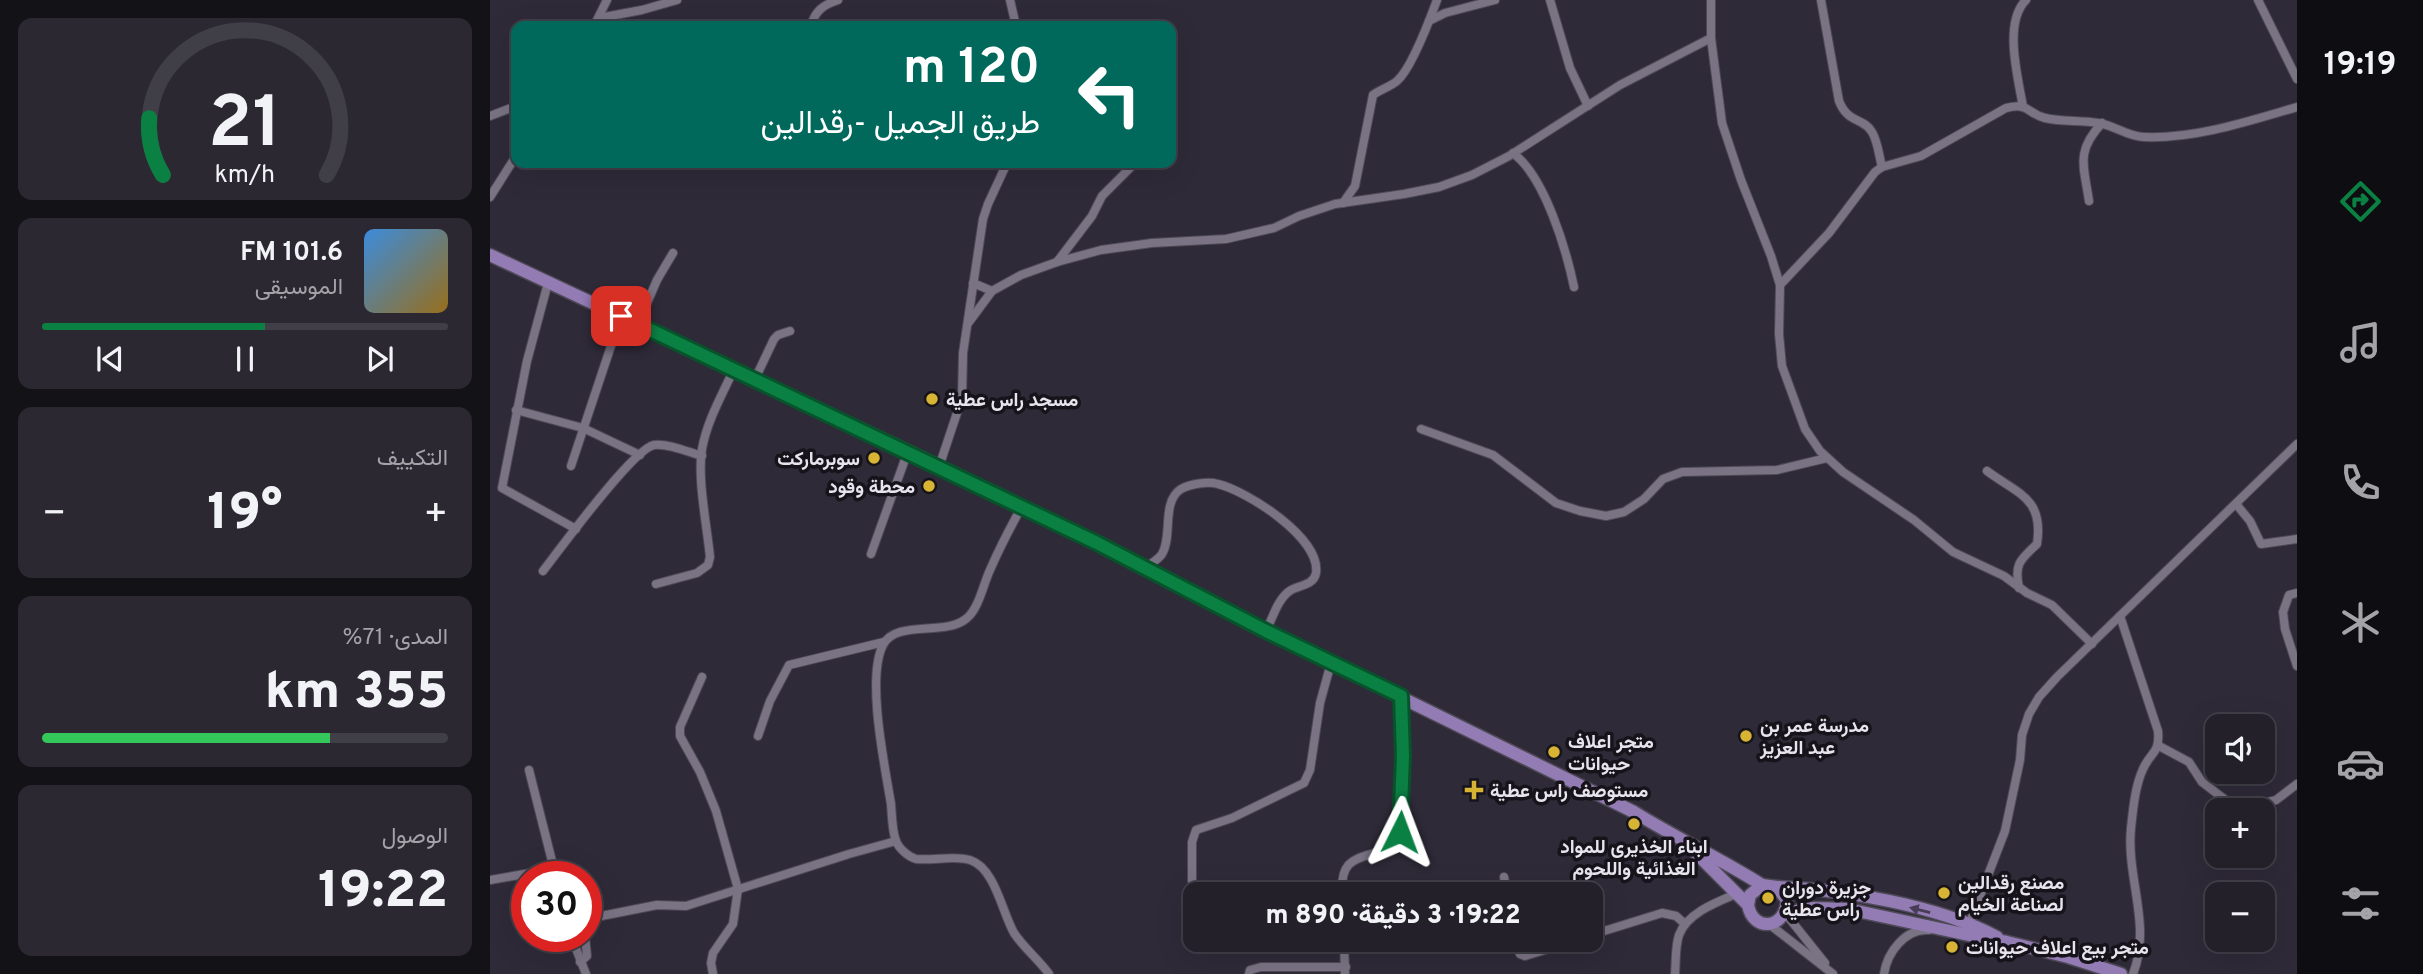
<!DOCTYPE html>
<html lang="ar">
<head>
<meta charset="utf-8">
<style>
  body { margin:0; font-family:Overpass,Vazirmatn,sans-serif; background:#2b2832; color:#f1f3f6; direction:rtl; height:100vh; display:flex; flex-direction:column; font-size:26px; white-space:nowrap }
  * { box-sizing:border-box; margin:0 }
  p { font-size:23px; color:#a3a3a8 }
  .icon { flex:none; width:38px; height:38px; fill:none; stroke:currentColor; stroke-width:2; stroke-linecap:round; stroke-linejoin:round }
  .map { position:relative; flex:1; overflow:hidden; direction:ltr }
  .drawer { display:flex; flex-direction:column; gap:18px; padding:18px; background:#131217; width:490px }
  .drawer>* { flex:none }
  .banner { position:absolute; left:21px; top:21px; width:665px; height:147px; border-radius:14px; box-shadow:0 7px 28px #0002,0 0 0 2px #403e47; direction:rtl; background:#00695c; color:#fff; overflow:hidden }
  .tools { position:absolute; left:1715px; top:714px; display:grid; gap:14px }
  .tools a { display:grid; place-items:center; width:70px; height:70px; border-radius:14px; background:#23202a; box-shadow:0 7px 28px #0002,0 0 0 2px #403e47; font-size:35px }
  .speed { position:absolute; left:21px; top:861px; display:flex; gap:14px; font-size:35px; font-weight:700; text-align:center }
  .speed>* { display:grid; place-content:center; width:91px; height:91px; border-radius:50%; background:#23202a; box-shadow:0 7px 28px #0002,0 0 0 2px #403e47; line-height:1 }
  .speed .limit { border:10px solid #d22; background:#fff; color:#111 }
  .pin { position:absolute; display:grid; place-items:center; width:60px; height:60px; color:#fff; margin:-30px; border-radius:14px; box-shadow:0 4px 10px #0006 }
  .me { position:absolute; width:77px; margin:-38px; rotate:3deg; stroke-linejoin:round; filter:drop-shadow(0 0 5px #0008) }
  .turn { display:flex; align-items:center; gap:24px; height:147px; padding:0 21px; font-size:32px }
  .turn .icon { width:91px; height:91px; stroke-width:2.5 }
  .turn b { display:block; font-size:49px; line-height:60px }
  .big { font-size:52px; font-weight:800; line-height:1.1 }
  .drawer .card { flex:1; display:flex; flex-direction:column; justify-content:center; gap:10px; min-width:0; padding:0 24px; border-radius:14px; background:#2b2832 }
  .drawer .dial { align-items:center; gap:0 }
  .dial svg { height:182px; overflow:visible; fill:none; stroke:#403e47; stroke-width:7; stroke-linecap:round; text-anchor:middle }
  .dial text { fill:#f1f3f6; stroke:none }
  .song { display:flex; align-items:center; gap:21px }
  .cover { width:84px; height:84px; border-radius:10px; background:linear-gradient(135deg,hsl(210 70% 55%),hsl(40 70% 35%)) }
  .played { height:7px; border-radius:4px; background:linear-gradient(90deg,#0b8043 55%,#403e47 55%) }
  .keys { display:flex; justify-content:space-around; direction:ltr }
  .heat { display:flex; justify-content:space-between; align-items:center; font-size:38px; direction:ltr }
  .charge { height:10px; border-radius:5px; background:linear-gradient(90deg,#34c759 71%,#403e47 0) }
  .trip { position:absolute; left:693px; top:882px; width:420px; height:70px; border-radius:14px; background:#23202a; box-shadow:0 7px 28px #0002,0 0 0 2px #403e47; font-weight:800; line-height:70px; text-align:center; direction:rtl }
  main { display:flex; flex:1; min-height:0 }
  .tabs { display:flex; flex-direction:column; width:126px; justify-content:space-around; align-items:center; background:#0e0d11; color:#a3a3a8 }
  .tabs .icon { width:49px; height:49px }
  .tabs .selected { color:#0b8043 }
  .tabs b { font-size:32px; color:#f1f3f6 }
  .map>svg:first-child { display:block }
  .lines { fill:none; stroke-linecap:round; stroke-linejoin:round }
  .street-casing { stroke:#4d4955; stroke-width:10 }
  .primary-casing { stroke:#4d4955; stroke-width:15 }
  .street { stroke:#7a7384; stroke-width:8 }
  .primary { stroke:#937bb4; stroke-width:12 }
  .oneway { fill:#483d58 }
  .route-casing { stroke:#07532c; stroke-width:18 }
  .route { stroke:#0b8043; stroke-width:12 }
  .poi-dot { fill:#d8b434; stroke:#16141a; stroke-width:2.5 }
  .labels { text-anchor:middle; stroke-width:7; stroke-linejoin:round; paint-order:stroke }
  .poi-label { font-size:19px; font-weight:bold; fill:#e8e4ee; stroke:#16141a; text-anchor:start }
</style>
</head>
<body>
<main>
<nav class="tabs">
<b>19:19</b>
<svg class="icon selected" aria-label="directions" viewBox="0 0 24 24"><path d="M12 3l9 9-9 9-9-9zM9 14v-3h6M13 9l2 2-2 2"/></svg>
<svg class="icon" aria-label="music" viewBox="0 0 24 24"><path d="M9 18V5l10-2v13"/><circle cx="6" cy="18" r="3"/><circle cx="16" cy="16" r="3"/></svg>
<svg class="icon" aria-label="phone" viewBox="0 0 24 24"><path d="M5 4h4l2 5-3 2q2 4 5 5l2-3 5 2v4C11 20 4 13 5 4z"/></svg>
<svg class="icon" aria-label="climate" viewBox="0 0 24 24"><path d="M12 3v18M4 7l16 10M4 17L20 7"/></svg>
<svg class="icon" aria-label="car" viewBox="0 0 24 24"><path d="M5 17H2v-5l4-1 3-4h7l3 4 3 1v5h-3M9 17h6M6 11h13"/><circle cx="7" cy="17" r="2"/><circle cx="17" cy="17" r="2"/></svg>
<svg class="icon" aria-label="filters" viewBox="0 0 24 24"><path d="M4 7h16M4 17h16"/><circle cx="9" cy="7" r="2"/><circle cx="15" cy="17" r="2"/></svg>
</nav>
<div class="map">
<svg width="1807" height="974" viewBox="0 0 1807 974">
  <rect width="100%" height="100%" fill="#2f2a38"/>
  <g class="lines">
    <!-- street casing -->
    <g class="street-casing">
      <g id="street">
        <polyline points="520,0 526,26"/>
        <polyline points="1060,0 1080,68 1098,106"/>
        <polyline points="1221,0 1221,38 1232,123 1251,180 1281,256 1290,285 1289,334 1292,366 1315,429 1330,451 1353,472 1424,520 1463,552 1514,576 1537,593 1562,605 1602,644"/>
        <path d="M 1331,0 L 1349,101 C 1358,124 1373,117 1382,132 C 1388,142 1389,156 1392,167"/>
        <polyline points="1768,0 1807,79"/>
        <polyline points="109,18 152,10 187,0"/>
        <polyline points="939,21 955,13 1005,0"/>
        <polyline points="104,26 117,0"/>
        <path d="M 321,26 C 325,11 333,5 348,0"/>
        <path d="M 1533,107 C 1528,77 1513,23 1536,0"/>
        <polyline points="0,116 26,106"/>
        <path d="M 1023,153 C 1055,177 1076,249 1084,287"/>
        <polyline points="0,197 26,156"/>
        <path d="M 1599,201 C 1594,166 1585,152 1612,123"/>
        <path d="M 853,203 L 865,186 L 883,95 C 891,89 900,87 907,81 C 922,68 940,19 947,0"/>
        <polyline points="567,262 602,216 612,196 645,163"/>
        <polyline points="58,283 37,361 12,488 86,529"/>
        <polyline points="483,283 502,291"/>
        <path d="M 1290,285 L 1339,233 L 1385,172 L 1392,167 L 1431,156 L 1516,108 C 1540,102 1537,114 1555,118 C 1572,122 1591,120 1608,123 C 1624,125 1638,137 1654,137 C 1705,139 1759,121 1807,107"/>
        <polyline points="479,322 502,291 531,275 567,262 611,250 662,243 736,239 784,228 809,216 845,204 914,194 949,187 982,175 1019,156 1130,85 1221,38"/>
        <polyline points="148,324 167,280 183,253"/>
        <polyline points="265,379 284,339 288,335 300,331"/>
        <polyline points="26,410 93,428 150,455"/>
        <polyline points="931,429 1003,455 1066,503 1090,511 1116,516 1134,512 1154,499 1173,479 1192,472 1287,470 1337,458"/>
        <polyline points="81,466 131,316"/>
        <polyline points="449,467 472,398 473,353 493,219 498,204 517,163"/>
        <path d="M 1497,471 C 1528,494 1554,498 1547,544 C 1530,560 1524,564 1529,588"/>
        <polyline points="1746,504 1760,521 1771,544 1807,539"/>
        <path d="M 531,508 C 520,528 509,549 500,570 C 493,585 489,608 477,618 C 456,637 406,619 393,645 C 376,678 395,767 401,804 C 402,816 402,831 406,841 C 409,849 419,857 426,859 C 443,861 464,855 480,860 C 505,868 512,912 524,933 C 533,947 549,960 559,974"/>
        <polyline points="381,554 418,451"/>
        <path d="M 655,568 C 660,564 668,560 672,554 C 683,536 671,502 691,489 C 700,484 718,481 728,484 C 757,491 831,538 826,573 C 824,585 810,585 801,590 C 788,598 783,617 776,631"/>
        <path d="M 53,571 C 70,549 143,449 164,445 C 178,443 198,452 212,456"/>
        <path d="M 166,584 L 207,573 L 218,565 L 220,557 C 217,526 207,478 212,449 C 217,421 232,395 244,369"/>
        <polyline points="1807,593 1799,595 1793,612 1795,629 1807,666"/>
        <path d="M 1630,616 L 1668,731 C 1670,754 1661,751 1653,769 C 1645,786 1643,810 1641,828 C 1636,878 1662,925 1643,974"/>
        <polyline points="212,677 190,727 190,736 210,772 226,811 248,889 243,924 223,953 221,963 223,974"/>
        <polyline points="268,736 280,701 299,665 394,642"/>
        <polyline points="1669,746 1699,762 1712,782 1742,805 1762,806 1786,800 1807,784"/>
        <polyline points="39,770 66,877"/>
        <polyline points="1014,877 1017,894"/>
        <polyline points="0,880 64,869"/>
        <polyline points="702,881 702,842 706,830 742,818 814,783 820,770 830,703 841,663"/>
        <path d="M 852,894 C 850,852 872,861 902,846 C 919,823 912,728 911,696"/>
        <polyline points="1295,913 1335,963"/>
        <polyline points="96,919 167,905 196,906 359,854 406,841"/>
        <polyline points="1279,924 1343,974"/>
        <polyline points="1481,926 1480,922 1515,831 1530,760 1532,735 1539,714 1549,697 1567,677 1807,444"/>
        <polyline points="1101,935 1172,913 1186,916 1195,924"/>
        <polyline points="81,936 96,974"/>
        <polyline points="854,940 855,974"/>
        <polyline points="1023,940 1030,954 1035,956 1087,940"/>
        <polyline points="90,962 97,956 95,936"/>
        <polyline points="759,974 760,970 771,967 856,967"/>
        <path d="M 1185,974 C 1186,962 1185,947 1189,935 C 1197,913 1227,902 1246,894"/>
        <path d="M 1394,974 C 1397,953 1415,928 1439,930"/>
      </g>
    </g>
    <!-- primary casing -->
    <g class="primary-casing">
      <g id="primary">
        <path d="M 0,255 L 418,451 L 607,543 L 776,631 L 1144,812 C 1186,838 1231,859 1272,885"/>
        <path d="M 1204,851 L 1258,905 C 1263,933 1296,929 1297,900 L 1287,887 L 1272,885 L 1260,895 L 1258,905"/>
        <path d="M 1287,887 C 1355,890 1447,905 1507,937"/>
        <polyline points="1295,913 1323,908 1358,909 1488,937 1517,942 1578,957 1631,974"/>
      </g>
    </g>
    <!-- street -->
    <use href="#street" class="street"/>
    <!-- primary -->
    <use href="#primary" class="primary"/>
  </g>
  <!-- one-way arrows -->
  <defs><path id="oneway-solid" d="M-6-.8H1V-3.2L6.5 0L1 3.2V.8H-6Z" transform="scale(1.75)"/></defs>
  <use class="oneway" href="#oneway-solid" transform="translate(1430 910) rotate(-166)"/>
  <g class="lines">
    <!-- route casing -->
    <g class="route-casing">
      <polyline id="route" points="131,316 607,543 776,631 911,696 913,756 910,832"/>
    </g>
    <!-- route -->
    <use href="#route" class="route"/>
  </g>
  <!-- markers -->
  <g class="poi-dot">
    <circle cx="442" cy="399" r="7"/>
    <circle cx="384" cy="458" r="7"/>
    <circle cx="439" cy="486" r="7"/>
    <circle cx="1256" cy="736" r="7"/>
    <circle cx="1064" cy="752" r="7"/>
    <path d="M980.5 779.5h7v7h7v7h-7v7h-7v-7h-7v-7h7z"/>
    <circle cx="1144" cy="824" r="7"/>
    <circle cx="1454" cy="893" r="7"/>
    <circle cx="1278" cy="898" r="7"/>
    <circle cx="1462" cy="947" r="7"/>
  </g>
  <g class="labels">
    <!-- poi labels -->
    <g class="poi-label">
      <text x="456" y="406">مسجد راس عطية</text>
      <text x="370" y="465" text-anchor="end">سوبرماركت</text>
      <text x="425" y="493" text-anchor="end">محطة وقود</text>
      <text x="1270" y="732">مدرسة عمر بن<tspan x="1270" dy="22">عبد العزيز</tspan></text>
      <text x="1078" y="748">متجر اعلاف<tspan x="1078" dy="22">حيوانات</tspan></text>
      <text x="1000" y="797">مستوصف راس عطية</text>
      <text x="1144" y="853" text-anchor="middle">ابناء الخذيري للمواد<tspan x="1144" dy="22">الغذائية واللحوم</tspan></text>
      <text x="1468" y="889">مصنع رقدالين<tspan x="1468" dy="22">لصناعة الخيام</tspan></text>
      <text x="1292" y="894">جزيرة دوران<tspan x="1292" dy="22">راس عطية</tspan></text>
      <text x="1476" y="954">متجر بيع اعلاف حيوانات</text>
    </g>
  </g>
</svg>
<div class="tools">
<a><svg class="icon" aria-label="sound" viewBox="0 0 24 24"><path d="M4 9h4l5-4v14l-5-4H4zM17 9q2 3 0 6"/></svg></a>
<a>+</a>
<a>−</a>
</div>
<div class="speed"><div class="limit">30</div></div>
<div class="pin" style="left:131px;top:316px;background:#d93025"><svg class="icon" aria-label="arrive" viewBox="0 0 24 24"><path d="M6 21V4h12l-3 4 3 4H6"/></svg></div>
<svg class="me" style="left:910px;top:832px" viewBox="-20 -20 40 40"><path d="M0-17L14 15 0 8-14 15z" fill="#0b8043" stroke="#fff" stroke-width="4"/></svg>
<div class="trip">19:22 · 3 دقيقة · 890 m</div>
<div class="banner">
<div class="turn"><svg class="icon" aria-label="left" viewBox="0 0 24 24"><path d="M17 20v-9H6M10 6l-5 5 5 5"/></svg><div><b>120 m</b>طريق الجميل -رقدالين</div></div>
</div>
</div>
<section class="drawer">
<div class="card dial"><svg viewBox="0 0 100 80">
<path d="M14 69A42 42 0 1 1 86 69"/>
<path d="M14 69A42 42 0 0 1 8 44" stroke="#0b8043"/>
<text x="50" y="56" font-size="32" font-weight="700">21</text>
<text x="50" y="72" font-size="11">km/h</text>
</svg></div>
<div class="card">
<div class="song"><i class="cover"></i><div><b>101.6 FM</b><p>الموسيقى</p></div></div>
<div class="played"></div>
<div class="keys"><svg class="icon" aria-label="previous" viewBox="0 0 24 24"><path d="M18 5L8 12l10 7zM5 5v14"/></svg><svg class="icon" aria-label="pause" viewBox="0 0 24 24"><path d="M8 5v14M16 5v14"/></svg><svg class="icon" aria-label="next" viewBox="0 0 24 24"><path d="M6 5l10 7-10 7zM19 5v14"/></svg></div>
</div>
<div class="card"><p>التكييف</p>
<div class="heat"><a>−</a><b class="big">19°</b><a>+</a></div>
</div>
<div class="card"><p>المدى · 71%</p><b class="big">355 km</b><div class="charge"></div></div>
<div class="card"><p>الوصول</p><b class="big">19:22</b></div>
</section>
</main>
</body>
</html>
